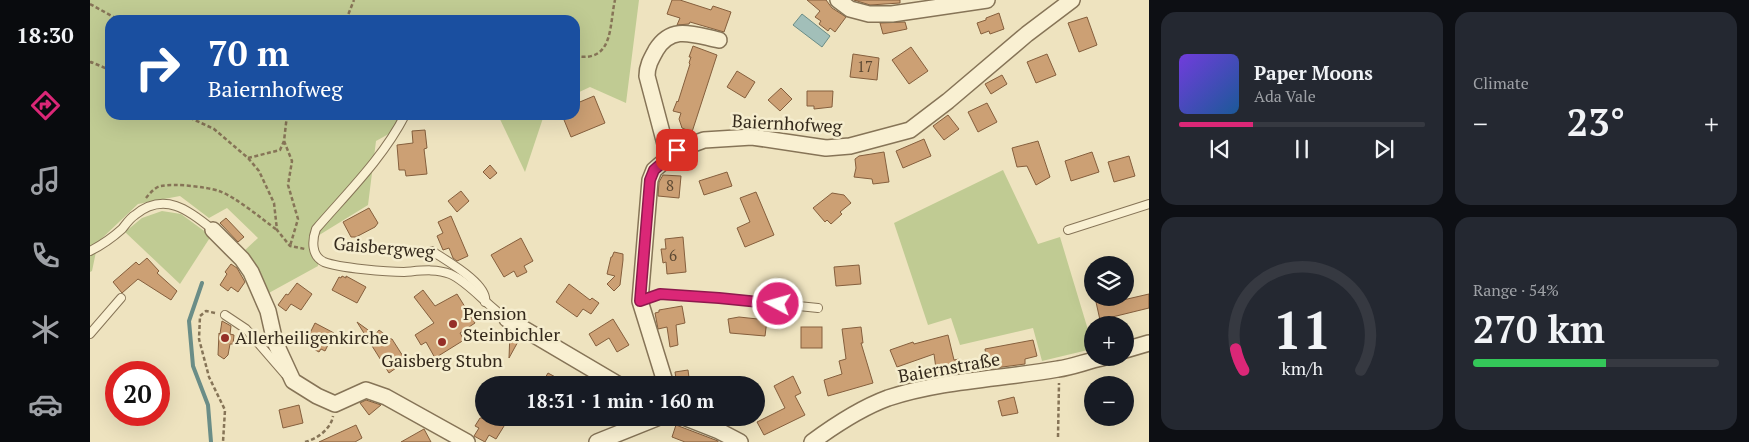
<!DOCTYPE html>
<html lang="en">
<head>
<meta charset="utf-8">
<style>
  body { margin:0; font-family:"PT Serif",serif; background:#242831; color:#f1f3f6; height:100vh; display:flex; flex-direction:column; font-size:19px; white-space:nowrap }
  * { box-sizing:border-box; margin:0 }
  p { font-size:16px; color:#9ea1a6 }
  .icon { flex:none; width:28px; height:28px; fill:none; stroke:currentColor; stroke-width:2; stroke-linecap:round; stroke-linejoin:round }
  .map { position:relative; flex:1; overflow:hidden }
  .details { display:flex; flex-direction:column; gap:12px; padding:12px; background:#0d0f14; width:600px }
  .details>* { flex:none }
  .banner { position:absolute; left:15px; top:15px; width:475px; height:105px; border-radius:15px; box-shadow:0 5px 20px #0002; background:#1a4fa0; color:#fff; overflow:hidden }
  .tools { position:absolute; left:994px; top:256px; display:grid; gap:10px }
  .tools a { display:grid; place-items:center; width:50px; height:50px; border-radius:50%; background:#171b24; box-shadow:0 5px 20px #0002; font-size:25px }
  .speed { position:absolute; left:15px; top:361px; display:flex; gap:10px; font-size:25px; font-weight:700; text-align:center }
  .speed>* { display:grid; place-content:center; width:65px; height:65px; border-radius:50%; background:#171b24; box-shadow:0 5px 20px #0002; line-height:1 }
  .speed .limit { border:8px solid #d22; background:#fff; color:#111 }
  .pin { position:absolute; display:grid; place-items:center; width:42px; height:42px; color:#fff; margin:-21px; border-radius:10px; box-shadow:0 2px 8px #0006 }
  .me { position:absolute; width:55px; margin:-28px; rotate:276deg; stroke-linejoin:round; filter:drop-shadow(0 0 4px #0008) }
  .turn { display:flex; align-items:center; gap:18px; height:105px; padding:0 20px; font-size:22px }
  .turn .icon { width:65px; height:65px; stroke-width:2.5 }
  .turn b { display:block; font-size:35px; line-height:42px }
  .big { font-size:38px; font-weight:700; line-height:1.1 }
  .details .card { flex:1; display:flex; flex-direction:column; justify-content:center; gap:8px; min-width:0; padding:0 18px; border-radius:15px; background:#242831 }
  .details .dial { align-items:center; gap:0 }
  .dial svg { height:130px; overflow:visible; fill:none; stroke:#363941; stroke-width:7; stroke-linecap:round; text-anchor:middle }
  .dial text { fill:#f1f3f6; stroke:none }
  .song { display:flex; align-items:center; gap:15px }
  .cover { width:60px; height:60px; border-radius:8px; background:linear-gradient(135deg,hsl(260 70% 55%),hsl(210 70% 35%)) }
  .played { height:5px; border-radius:2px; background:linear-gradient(90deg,#db2777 30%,#363941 30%) }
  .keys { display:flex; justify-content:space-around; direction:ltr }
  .heat { display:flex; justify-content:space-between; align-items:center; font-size:28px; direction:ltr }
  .charge { height:8px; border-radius:4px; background:linear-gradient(90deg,#34c759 54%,#363941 0) }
  .details .tiles { flex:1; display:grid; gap:12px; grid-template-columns:repeat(2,1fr) }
  .trip { position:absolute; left:385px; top:376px; width:290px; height:50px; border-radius:25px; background:#171b24; box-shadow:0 5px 20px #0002; font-weight:700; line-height:50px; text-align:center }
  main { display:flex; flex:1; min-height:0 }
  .tab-bar { display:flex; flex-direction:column; width:90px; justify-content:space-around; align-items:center; background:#090b0e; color:#9ea1a6 }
  .tab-bar .icon { width:35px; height:35px }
  .tab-bar .selected { color:#db2777 }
  .tab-bar b { font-size:22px; color:#f1f3f6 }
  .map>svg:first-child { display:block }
  .green { fill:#c0cb93 }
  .water { fill:#a2bfb9; stroke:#6a8d87 }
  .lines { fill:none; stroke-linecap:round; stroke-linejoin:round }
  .stream { stroke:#6a8d87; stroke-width:4 }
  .building { fill:#cca074; stroke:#855f3d }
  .service-casing { stroke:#867457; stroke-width:10 }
  .minor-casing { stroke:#867457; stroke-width:18 }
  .path { stroke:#867457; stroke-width:2.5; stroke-dasharray:4 2.5; stroke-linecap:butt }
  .service { stroke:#f9f0d2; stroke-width:8 }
  .minor { stroke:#f9f0d2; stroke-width:15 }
  .route-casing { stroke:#8e194d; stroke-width:12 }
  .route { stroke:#db2777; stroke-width:9 }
  .poi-dot { fill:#952f27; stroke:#f5edce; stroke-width:2 }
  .labels { text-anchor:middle; stroke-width:5; stroke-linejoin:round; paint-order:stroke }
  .number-label { font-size:15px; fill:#5b4832 }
  .street-label { font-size:18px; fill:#352a1c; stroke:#f5edce }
  .poi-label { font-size:18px; fill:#352a1c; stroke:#f5edce; text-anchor:start }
</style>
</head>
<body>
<main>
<nav class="tab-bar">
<b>18:30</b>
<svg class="icon selected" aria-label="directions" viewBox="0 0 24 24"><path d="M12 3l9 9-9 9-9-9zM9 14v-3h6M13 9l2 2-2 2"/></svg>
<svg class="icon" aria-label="music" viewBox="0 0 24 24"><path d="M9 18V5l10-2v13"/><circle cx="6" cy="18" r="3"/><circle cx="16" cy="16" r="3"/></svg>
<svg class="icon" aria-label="phone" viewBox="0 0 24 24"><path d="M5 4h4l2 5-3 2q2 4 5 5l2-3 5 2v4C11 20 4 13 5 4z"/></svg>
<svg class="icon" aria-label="climate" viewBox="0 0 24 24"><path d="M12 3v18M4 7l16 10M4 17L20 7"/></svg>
<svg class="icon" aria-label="car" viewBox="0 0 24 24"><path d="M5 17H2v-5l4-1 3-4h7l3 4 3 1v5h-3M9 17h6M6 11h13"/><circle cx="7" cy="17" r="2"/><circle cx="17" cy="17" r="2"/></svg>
</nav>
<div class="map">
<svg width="1059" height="442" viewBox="0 0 1059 442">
  <rect width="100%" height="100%" fill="#eee3bf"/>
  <!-- green -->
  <g class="green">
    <polygon points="0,0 549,0 536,103 500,87 485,94 485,20 20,20 20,115 319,115 315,125 286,141 278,205 226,237 228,266 177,294 153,252 168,238 137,208 119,218 90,196 48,204 8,242 2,271 0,272"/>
    <polygon points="408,115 454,115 435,172"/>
    <polygon points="913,170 948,244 970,237 1002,343 1002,349 952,361 943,328 870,345 861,318 838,325 804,223"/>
    <polygon points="72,211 91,214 121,236 90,284 35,232 52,218"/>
  </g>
  <!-- water -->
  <polygon class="water" points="712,14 740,36 732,47 703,25"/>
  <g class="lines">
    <!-- stream -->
    <polyline class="stream" points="112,283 99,321 103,366 118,405 121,442"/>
  </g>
  <!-- building -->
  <g class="building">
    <polygon points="582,0 590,0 621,10 623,6 641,12 634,32 600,22 599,24 587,25 590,18 577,14"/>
    <polygon points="717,0 736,0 742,8 756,17 745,32 740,28 738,31 729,24 731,21 725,17 730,11"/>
    <polygon points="764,0 810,0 810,3 780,5"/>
    <polygon points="909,13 914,29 900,34 899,31 891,34 887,23 896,20 896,18"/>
    <polygon points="997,17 1007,45 989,52 978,23"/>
    <polygon points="815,22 817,29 793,34 790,23"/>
    <polygon points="603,46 627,55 602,132 592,128 589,119 591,113 583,111 587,101 588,102 600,64 599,63 601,57 599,57"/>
    <polygon points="821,47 838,71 819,84 802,60"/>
    <polygon points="763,54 789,58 787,80 760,77"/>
    <polygon points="957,54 966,75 946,83 937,62"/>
    <polygon points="647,71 665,82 655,98 637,87"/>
    <polygon points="912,75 917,84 901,94 895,84"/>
    <polygon points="691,88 702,99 690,111 678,100"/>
    <polygon points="717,91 743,91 742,107 724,109 724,106 717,106"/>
    <polygon points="504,96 515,123 481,137 472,115 485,115 485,104"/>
    <polygon points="897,103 907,122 888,132 878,112"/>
    <polygon points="858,115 869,129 854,140 843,126"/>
    <polygon points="335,130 337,148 334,149 337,174 316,176 315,170 309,170 307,145 323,143 322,131"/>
    <polygon points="834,139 841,156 813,168 806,151"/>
    <polygon points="948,141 960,177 946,185 937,166 927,167 922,148"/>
    <polygon points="794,152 799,182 783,184 782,179 764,177 766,168 765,159 769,156"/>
    <polygon points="1002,152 1009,172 981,181 975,161"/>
    <polygon points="1039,156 1045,176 1024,182 1018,162"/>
    <polygon points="400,165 407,173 400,179 393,172"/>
    <polygon points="637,172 642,186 614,195 609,181"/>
    <polygon points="573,175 591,176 589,198 568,196 569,182"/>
    <polygon points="371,191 379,201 367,212 358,201"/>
    <polygon points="666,192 684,235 655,247 647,228 660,222 650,198"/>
    <polygon points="742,193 754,195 761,203 750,212 752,214 741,224 737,220 735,222 723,208"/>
    <polygon points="279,208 288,223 285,227 266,237 261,237 253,222"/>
    <polygon points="361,216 378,256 367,261 363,258 359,248 353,250 347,236 353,233 348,222"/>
    <polygon points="136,218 154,237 148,242 130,223"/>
    <polygon points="593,237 596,272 577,274 576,262 573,263 571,249 576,249 575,239"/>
    <polygon points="431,238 443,261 434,266 437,272 427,277 424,271 414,277 401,255"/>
    <polygon points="524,252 533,254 533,260 530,285 524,291 517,284 525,276 517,274 521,257 522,257"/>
    <polygon points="57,258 69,271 67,273 87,291 81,300 48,279 32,293 23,282 46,262 49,265"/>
    <polygon points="141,264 147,268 155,282 148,292 141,287 138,291 130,285 137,274 135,272"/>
    <polygon points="769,265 771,284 746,286 744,267"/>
    <polygon points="252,276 256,278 256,276 276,287 267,303 242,290 249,277 251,278"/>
    <polygon points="207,283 222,294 211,310 201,304 196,311 188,305 196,294 198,295"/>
    <polygon points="479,284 500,300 502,298 509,303 501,314 493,309 487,317 466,302"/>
    <polygon points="333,290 345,306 367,294 385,323 370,333 374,340 345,358 336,342 331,345 325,335 344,323 324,297"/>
    <polygon points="1059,294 1059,308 1010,320 1006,302 1013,300 1012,298 1033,298 1033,300"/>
    <polygon points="592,306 595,323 586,325 588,345 580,347 577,327 568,329 565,313 569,312 569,310"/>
    <polygon points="649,317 677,320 675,336 640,333 638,319"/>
    <polygon points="523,319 539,345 527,352 519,338 506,346 499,334"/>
    <polygon points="132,321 141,326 140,334 144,335 143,344 140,344 138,355 134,359 128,355 129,333 130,334"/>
    <polygon points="267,322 285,335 289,330 301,339 302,339 316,361 299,373"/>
    <polygon points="225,323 244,333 235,351 231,349 229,352 218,346 219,343 216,341"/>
    <rect x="711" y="327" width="21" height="21"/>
    <polygon points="771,327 773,343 771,343 783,383 738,396 734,380 752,374 749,361 756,359 752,329"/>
    <polygon points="420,332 430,338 419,358"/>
    <polygon points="858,335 864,360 869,359 871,373 847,376 844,354 807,367 800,350 823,342 824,344"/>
    <polygon points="943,340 947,356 935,359 935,364 905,368 904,362 897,363 895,349"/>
    <polygon points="598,370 600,385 587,385 585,372"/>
    <polygon points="458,373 480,385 451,385"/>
    <polygon points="703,376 711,393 705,396 715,415 674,435 667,422 695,408 684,386"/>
    <polygon points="924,397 928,413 912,416 908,401"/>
    <polygon points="276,400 291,405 279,415 270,403"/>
    <polygon points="209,405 213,423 193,428 189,410"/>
    <polygon points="390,418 419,418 406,439 399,435 395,442 384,436 389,428 385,426"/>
    <polygon points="266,425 272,438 265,442 229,442"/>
    <polygon points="586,425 628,441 628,442 595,442 582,437"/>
    <polygon points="334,429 341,442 311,442"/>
  </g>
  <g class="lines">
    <!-- service casing -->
    <g class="service-casing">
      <g id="service">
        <path d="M 315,115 C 293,158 257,193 226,229 C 222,240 221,256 234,262 C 249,268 298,272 314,272 C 328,271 346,268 360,274 C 379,282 398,307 417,319"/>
        <polyline points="978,230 1059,204"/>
        <path d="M 0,251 C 12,245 22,238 32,229 C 36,224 40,218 45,215 C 74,191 99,210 123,230"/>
        <path d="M 342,251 C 355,260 399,284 395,302"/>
        <polyline points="550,301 570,294 629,298 728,308"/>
        <polyline points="135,315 156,329 195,374"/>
        <polyline points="0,334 31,298"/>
      </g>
    </g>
    <!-- minor casing -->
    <g class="minor-casing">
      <g id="minor">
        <polyline points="748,0 760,9 779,14 802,14 897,0"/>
        <path d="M 575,160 L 575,144 L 557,76 C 557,66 561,59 566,50 C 582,24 604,35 629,40"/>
        <polyline points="123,230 152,259 161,272 178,311 185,342 203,381 227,396 245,404 276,390 296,397 377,442"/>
        <polyline points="417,319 529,385"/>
        <polyline points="1035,350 1059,343"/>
        <polyline points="576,385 550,301 560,180 564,170 587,150 614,140 662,137 736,148 760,146 820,130 858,101 937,34 982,0"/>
        <polyline points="596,418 629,431 650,442"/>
        <polyline points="507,442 567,418"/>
        <path d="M 722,442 C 745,425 771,408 798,398 C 853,380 911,379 968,369 C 983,367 997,361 1012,358"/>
      </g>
    </g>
    <!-- path -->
    <g class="path">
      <polyline points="0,4 29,20"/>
      <polyline points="256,20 264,0"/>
      <path d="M 485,56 C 524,63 519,26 525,0"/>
      <polyline points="0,63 1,62 20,70"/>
      <polyline points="94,115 124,129 158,158 169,171 184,203 187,230 200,246 215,249"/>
      <polyline points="194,141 202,161 198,185 208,219 200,246"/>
      <polyline points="158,158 190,150 194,141 197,115"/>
      <path d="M 56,198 C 60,193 65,187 71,186 C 84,183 117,187 129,191 C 146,197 172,219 187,230"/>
      <polyline points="125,313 116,311 110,316 109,339 119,377 135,410 133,442"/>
      <polyline points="968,437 969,383"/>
      <path d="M 215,442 C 227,439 241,429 243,416"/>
    </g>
    <!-- service -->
    <use href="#service" class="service"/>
    <!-- minor -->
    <use href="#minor" class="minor"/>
  </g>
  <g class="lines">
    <!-- route casing -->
    <g class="route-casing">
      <polyline id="route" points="587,150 564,170 560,180 550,301 570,294 629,298 688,304"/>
    </g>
    <!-- route -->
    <use href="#route" class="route"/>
  </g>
  <!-- markers -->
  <g class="poi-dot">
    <circle cx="363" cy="324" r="5"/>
    <circle cx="135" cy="338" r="5"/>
    <circle cx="352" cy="342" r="5"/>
  </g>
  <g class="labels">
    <!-- number labels -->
    <g class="number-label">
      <text x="775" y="72">17</text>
      <text x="580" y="191">8</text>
      <text x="583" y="261">6</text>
    </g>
    <!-- street labels -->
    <g class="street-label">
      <text transform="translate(697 124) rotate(3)" y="6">Baiernhofweg</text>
      <text transform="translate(294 248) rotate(5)" y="6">Gaisbergweg</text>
      <text transform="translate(859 368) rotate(-10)" y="6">Baiernstraße</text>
    </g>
    <!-- poi labels -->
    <g class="poi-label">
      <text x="373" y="320">Pension<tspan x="373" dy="21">Steinbichler</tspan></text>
      <text x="145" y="344">Allerheiligenkirche</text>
      <text x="352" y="367" text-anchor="middle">Gaisberg Stubn</text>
    </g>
  </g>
</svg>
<div class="tools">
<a><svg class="icon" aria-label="layers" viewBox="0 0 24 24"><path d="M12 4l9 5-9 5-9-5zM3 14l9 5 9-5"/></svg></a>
<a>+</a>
<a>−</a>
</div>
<div class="speed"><div class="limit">20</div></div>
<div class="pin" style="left:587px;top:150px;background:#d93025"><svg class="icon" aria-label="arrive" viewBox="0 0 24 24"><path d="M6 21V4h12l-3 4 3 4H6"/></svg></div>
<svg class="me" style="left:688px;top:304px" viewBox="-20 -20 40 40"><circle r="17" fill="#db2777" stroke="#fff" stroke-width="3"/><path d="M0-11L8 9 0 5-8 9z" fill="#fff"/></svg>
<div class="trip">18:31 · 1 min · 160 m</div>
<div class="banner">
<div class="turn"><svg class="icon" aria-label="right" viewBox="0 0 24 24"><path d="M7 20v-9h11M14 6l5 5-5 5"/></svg><div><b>70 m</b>Baiernhofweg</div></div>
</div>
</div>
<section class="details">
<div class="tiles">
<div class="card">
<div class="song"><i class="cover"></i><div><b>Paper Moons</b><p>Ada Vale</p></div></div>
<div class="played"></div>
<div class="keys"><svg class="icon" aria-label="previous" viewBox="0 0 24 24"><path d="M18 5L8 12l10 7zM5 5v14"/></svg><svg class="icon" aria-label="pause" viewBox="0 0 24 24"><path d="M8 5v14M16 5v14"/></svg><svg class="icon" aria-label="next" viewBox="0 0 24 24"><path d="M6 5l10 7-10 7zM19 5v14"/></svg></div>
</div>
<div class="card"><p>Climate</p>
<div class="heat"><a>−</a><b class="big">23°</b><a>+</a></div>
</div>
<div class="card dial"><svg viewBox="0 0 100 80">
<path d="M14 69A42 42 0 1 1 86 69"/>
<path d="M14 69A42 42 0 0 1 9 56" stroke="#db2777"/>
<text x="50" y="56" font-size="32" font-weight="700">11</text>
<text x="50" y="72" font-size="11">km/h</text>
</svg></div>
<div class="card"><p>Range · 54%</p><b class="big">270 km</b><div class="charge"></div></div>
</div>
</section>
</main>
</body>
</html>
